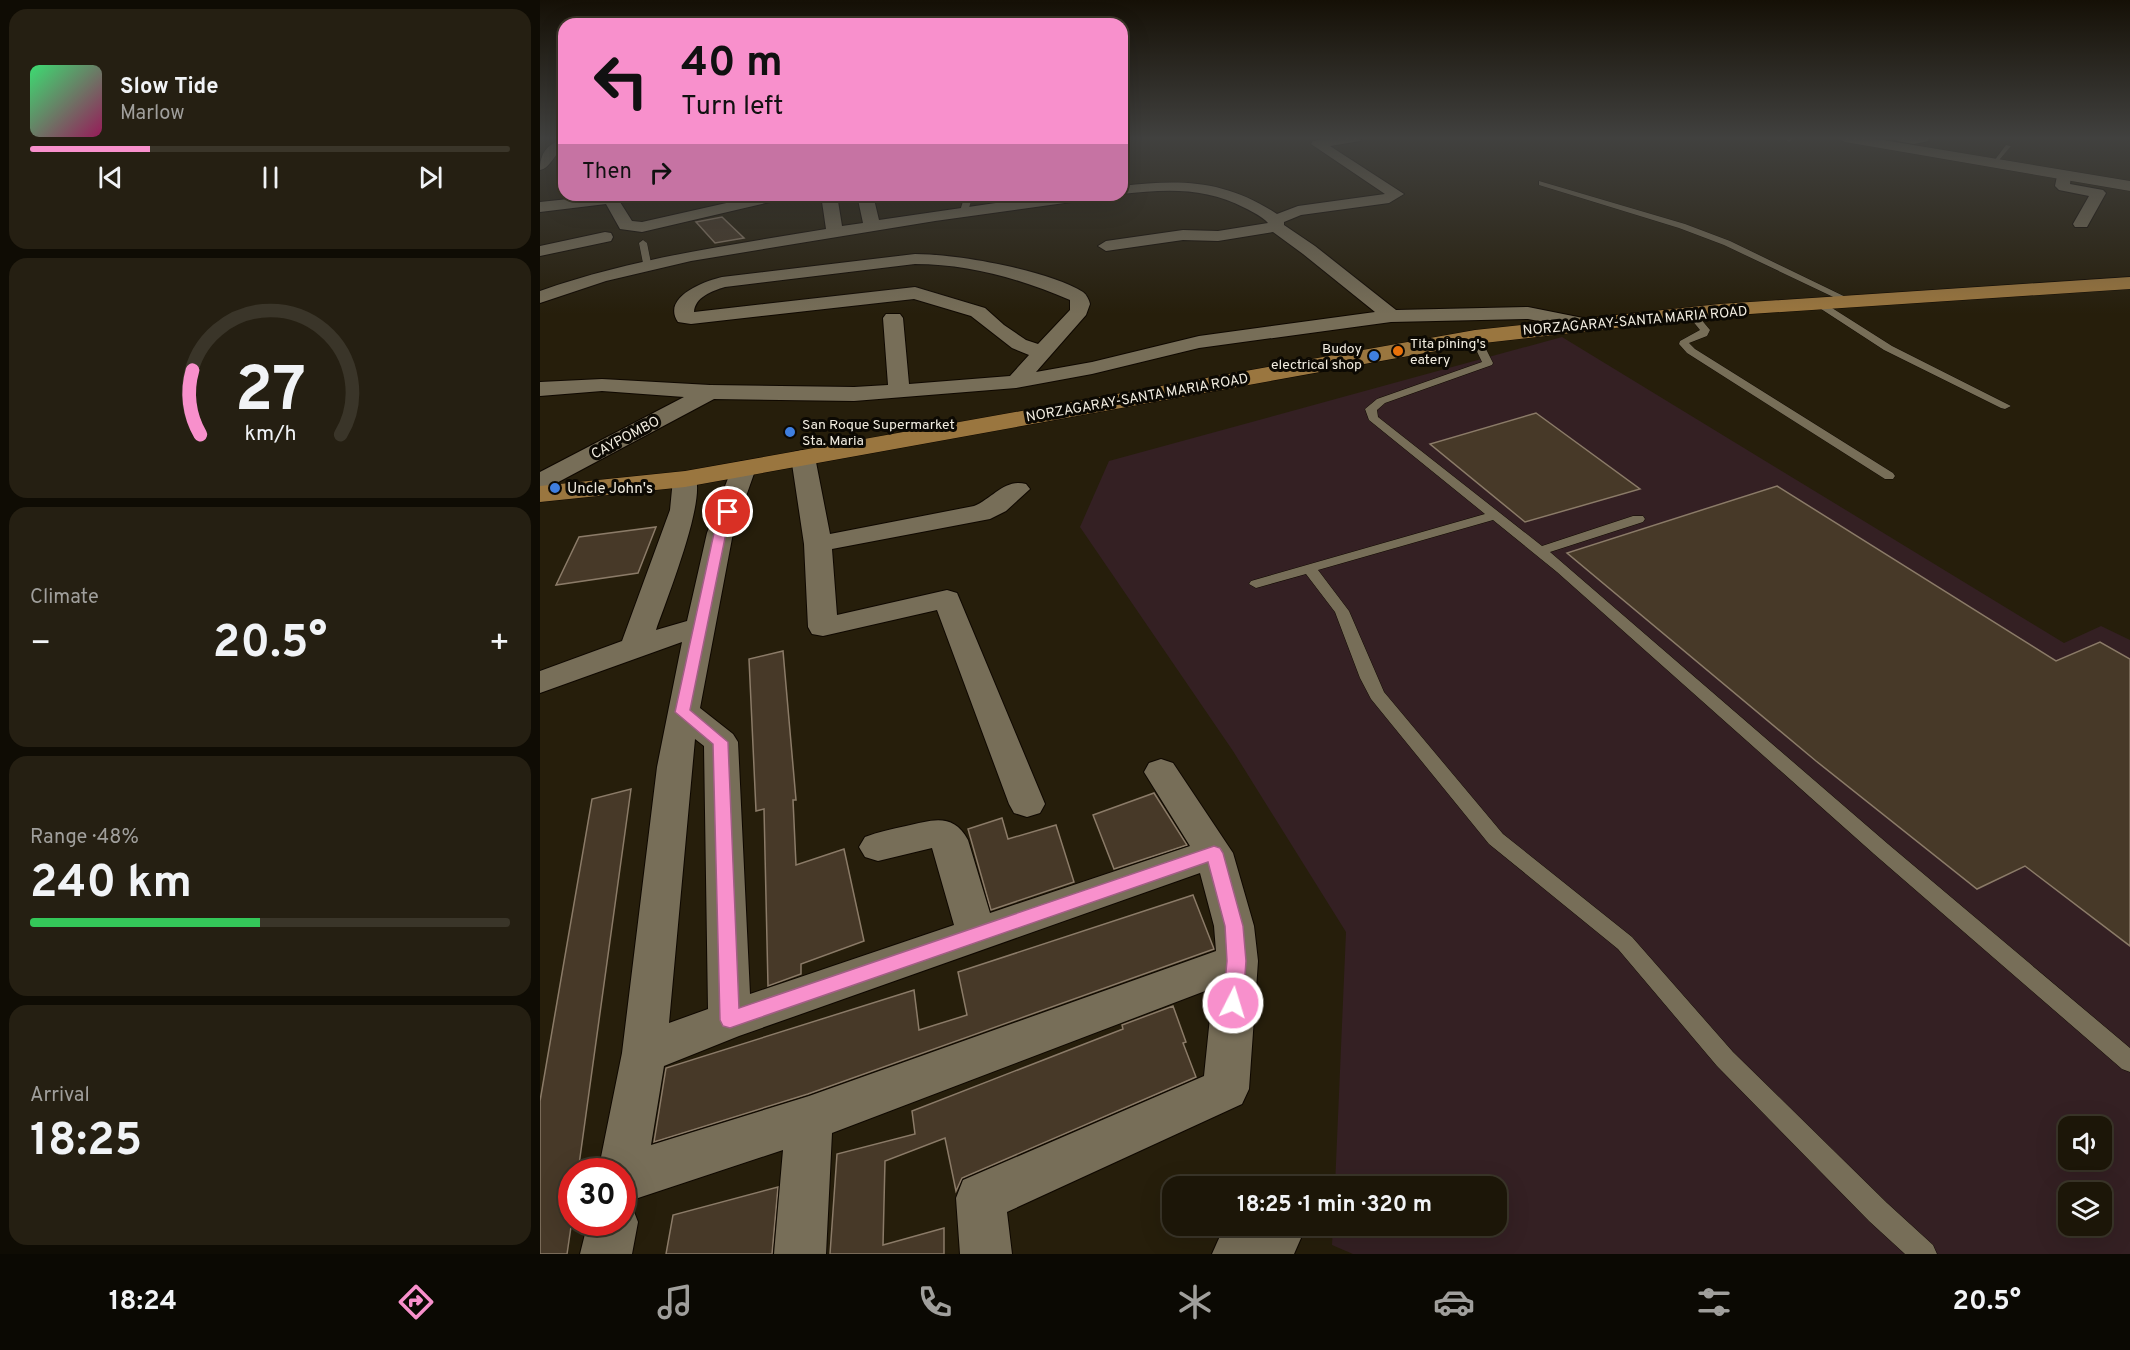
<!DOCTYPE html>
<html lang="en">
<head>
<meta charset="utf-8">
<style>
  body { margin:0; font-family:Overpass,sans-serif; background:#251f12; color:#f1f3f6; height:100vh; display:flex; flex-direction:column; font-size:22px; white-space:nowrap }
  * { box-sizing:border-box; margin:0 }
  p { font-size:20px; color:#a09f9c }
  .icon { flex:none; width:33px; height:33px; fill:none; stroke:currentColor; stroke-width:2; stroke-linecap:round; stroke-linejoin:round }
  .map { position:relative; flex:1; overflow:hidden }
  .side { display:flex; flex-direction:column; gap:9px; padding:9px; background:#0f0c04; width:540px }
  .side>* { flex:none }
  .guide { position:absolute; left:18px; top:18px; width:570px; height:183px; border-radius:18px; box-shadow:0 6px 24px #0002,0 0 0 2px #3a3529; background:#f890cc; color:#111; overflow:hidden }
  .buttons { position:absolute; left:1518px; top:1116px; display:grid; gap:12px }
  .buttons a { display:grid; place-items:center; width:54px; height:54px; border-radius:12px; background:#1c1608; box-shadow:0 6px 24px #0002,0 0 0 2px #3a3529; font-size:30px }
  .speed { position:absolute; left:18px; top:1158px; display:flex; gap:12px; font-size:30px; font-weight:700; text-align:center }
  .speed>* { display:grid; place-content:center; width:78px; height:78px; border-radius:50%; background:#1c1608; box-shadow:0 6px 24px #0002,0 0 0 2px #3a3529; line-height:1 }
  .speed .limit { border:9px solid #d22; background:#fff; color:#111 }
  .pin { position:absolute; display:grid; place-items:center; width:51px; height:51px; color:#fff; margin:-26px; border:3px solid #fff; border-radius:50%; box-shadow:0 2px 6px #0007 }
  .me { position:absolute; width:66px; margin:-33px; rotate:5deg; stroke-linejoin:round; filter:drop-shadow(0 0 4px #0008) }
  .turn { display:flex; align-items:center; gap:21px; height:126px; padding:0 24px; font-size:27px }
  .turn .icon { width:78px; height:78px; stroke-width:2.5 }
  .turn b { display:block; font-size:42px; line-height:51px }
  .then { display:flex; align-items:center; height:57px; padding:0 24px; background:#0003; gap:12px; font-size:22px }
  .big { font-size:45px; font-weight:700; line-height:1.1 }
  .side .card { flex:1; display:flex; flex-direction:column; justify-content:center; gap:9px; min-width:0; padding:0 21px; border-radius:18px; background:#251f12 }
  .side .dial { align-items:center; gap:0 }
  .dial svg { height:156px; overflow:visible; fill:none; stroke:#3a3529; stroke-width:7; stroke-linecap:round; text-anchor:middle }
  .dial text { fill:#f1f3f6; stroke:none }
  .song { display:flex; align-items:center; gap:18px }
  .cover { width:72px; height:72px; border-radius:9px; background:linear-gradient(135deg,hsl(140 70% 55%),hsl(330 70% 35%)) }
  .played { height:6px; border-radius:3px; background:linear-gradient(90deg,#f890cc 25%,#3a3529 25%) }
  .keys { display:flex; justify-content:space-around; direction:ltr }
  .heat { display:flex; justify-content:space-between; align-items:center; font-size:33px; direction:ltr }
  .charge { height:9px; border-radius:4px; background:linear-gradient(90deg,#34c759 48%,#3a3529 0) }
  .trip { position:absolute; left:622px; top:1176px; width:345px; height:60px; border-radius:18px; background:#1c1608; box-shadow:0 6px 24px #0002,0 0 0 2px #3a3529; font-weight:700; line-height:60px; text-align:center }
  .dock { display:flex; height:96px; justify-content:space-around; align-items:center; background:#0b0903; color:#a09f9c }
  .dock .icon { width:42px; height:42px }
  .dock .on { color:#f890cc }
  .dock b { font-size:27px; color:#f1f3f6 }
  main { display:flex; flex:1; min-height:0 }
  .map>svg:first-child { display:block }
  .industrial { fill:#342023; fill-rule:evenodd }
  .building { fill:#473928; stroke:#8b7b68; stroke-width:1.5 }
  .lines { fill:none; stroke-linecap:round; stroke-linejoin:round }
  .service-casing { stroke:#0f0800; stroke-width:1 }
  .minor-casing { stroke:#0f0800; stroke-width:2 }
  .secondary-casing { stroke:#0f0800; stroke-width:1 }
  .primary-casing { stroke:#0f0800; stroke-width:1 }
  .service { fill:#776e58; fill-rule:evenodd }
  .minor { fill:#776e58; fill-rule:evenodd }
  .secondary { fill:#776e58; fill-rule:evenodd }
  .primary { fill:#9a763f; fill-rule:evenodd }
  .route { fill:#f890cc; stroke:#a15e85; stroke-width:1.5 }
  .food-dot { fill:#e8710a; stroke:#0c0903; stroke-width:2 }
  .shop-dot { fill:#3f7fe0; stroke:#0c0903; stroke-width:2 }
  .labels { text-anchor:middle; stroke-width:6; stroke-linejoin:round; paint-order:stroke }
  .far-street-label { font-size:14px; fill:#f2ede1; stroke:#0c0903 }
  .far-poi-label { font-size:14px; fill:#f2ede1; stroke:#0c0903; text-anchor:start }
  .poi-label { font-size:15px; fill:#f2ede1; stroke:#0c0903; text-anchor:start }
</style>
</head>
<body>
<main>
<section class="side">
<div class="card">
<div class="song"><i class="cover"></i><div><b>Slow Tide</b><p>Marlow</p></div></div>
<div class="played"></div>
<div class="keys"><svg class="icon" aria-label="previous" viewBox="0 0 24 24"><path d="M18 5L8 12l10 7zM5 5v14"/></svg><svg class="icon" aria-label="pause" viewBox="0 0 24 24"><path d="M8 5v14M16 5v14"/></svg><svg class="icon" aria-label="next" viewBox="0 0 24 24"><path d="M6 5l10 7-10 7zM19 5v14"/></svg></div>
</div>
<div class="card dial"><svg viewBox="0 0 100 80">
<path d="M14 69A42 42 0 1 1 86 69"/>
<path d="M14 69A42 42 0 0 1 10 36" stroke="#f890cc"/>
<text x="50" y="56" font-size="32" font-weight="700">27</text>
<text x="50" y="72" font-size="11">km/h</text>
</svg></div>
<div class="card"><p>Climate</p>
<div class="heat"><a>−</a><b class="big">20.5°</b><a>+</a></div>
</div>
<div class="card"><p>Range · 48%</p><b class="big">240 km</b><div class="charge"></div></div>
<div class="card"><p>Arrival</p><b class="big">18:25</b></div>
</section>
<div class="map">
<svg width="1590" height="1254" viewBox="0 0 1590 1254">
  <rect width="100%" height="100%" fill="#261e0b"/>
  <!-- industrial -->
  <path class="industrial" d="M 1022,337 L 1524,643 L 1561,626 L 1590,640 L 1590,1254 L 813,1254 L 792,1245 L 793,1226 L 957,1226 L 957,1186 L 795,1186 L 806,932 L 693,751 L 540,527 L 569,461 ZM 1528,1126 L 1562,1126 L 1562,1160 L 1528,1160 ZM 1528,1192 L 1562,1192 L 1562,1226 L 1528,1226 Z"/>
  <!-- building -->
  <g class="building">
    <polygon points="182,217 204,238 175,243 156,222"/>
    <polygon points="996,413 1100,489 985,522 890,444"/>
    <polygon points="1237,486 1516,661 1560,642 1590,659 1590,946 1485,866 1437,889 1276,761 1027,553"/>
    <polygon points="116,527 98,573 16,585 39,537"/>
    <polygon points="243,651 256,800 253,800 256,865 304,849 324,941 261,964 261,974 228,986 224,809 216,811 209,659"/>
    <polygon points="91,789 38,1172 32,1172 32,1220 27,1254 0,1254 0,1101 52,799"/>
    <polygon points="614,793 647,845 574,869 553,815"/>
    <polygon points="462,818 468,839 516,825 534,882 451,910 428,829"/>
    <polygon points="653,895 674,949 268,1094 114,1142 126,1068 374,990 379,1030 427,1015 418,972"/>
    <polygon points="633,1006 646,1042 643,1043 656,1077 422,1178 416,1191 405,1138 345,1161 343,1245 404,1228 404,1254 290,1254 297,1154 375,1134 372,1111 583,1029 582,1025"/>
    <polygon points="238,1187 232,1254 126,1254 133,1215"/>
  </g>
  <g class="lines">
    <!-- service casing -->
    <g class="service-casing">
      <g id="service">
        <polygon points="1256,138 1249,142 1246,140 1248,138"/>
        <polygon points="1466,145 1471,146 1455,165 1451,165"/>
        <polygon points="999,181 1145,224 1190,241 1314,301 1306,303 1184,245 1139,228 999,185"/>
        <polygon points="425,195 433,195 428,211 424,213 420,211"/>
        <polygon points="103,240 107,243 111,263 107,266 103,263 99,243"/>
        <polygon points="1275,301 1281,301 1352,346 1471,406 1465,409 1461,408 1344,350 1275,305"/>
        <polygon points="1149,312 1155,312 1170,330 1167,336 1149,343 1155,349 1353,473 1355,476 1353,479 1345,479 1147,353 1139,344 1140,341 1160,330 1147,314"/>
        <polygon points="935,334 940,337 953,363 952,365 845,403 837,410 838,417 1002,546 1093,516 1103,516 1105,519 1103,522 1010,552 1348,844 1590,1048 1590,1072 1582,1069 1334,854 1017,572 953,520 778,570 809,611 844,692 963,834 1092,937 1193,1052 1347,1203 1393,1245 1397,1254 1365,1254 1329,1221 1177,1066 1078,949 949,844 831,699 820,678 795,612 766,574 716,588 709,584 711,581 945,514 829,420 825,409 837,399 942,362 930,337"/>
      </g>
    </g>
    <!-- minor casing -->
    <g class="minor-casing">
      <g id="minor">
        <path d="M 791,138 L 822,138 L 820,141 L 790,146 L 864,194 L 849,203 L 761,215 L 744,222 L 744,225 L 775,246 L 856,310 L 988,307 L 1043,318 L 1046,322 L 1043,326 L 1036,328 L 988,319 L 851,322 L 659,348 L 552,374 L 476,388 L 314,401 L 174,399 L 9,487 L 0,490 L 0,472 L 144,397 L 62,391 L 0,396 L 0,382 L 62,379 L 170,385 L 314,387 L 348,385 L 343,318 L 346,314 L 360,314 L 363,318 L 369,384 L 470,376 L 489,355 L 472,348 L 431,316 L 374,299 L 151,324 L 138,322 C 121,297 165,281 182,277 L 375,254 C 417,254 508,270 543,292 C 547,295 549,300 550,304 L 546,315 L 496,372 L 552,362 L 659,336 L 835,312 L 763,254 L 733,232 L 678,241 L 643,240 L 566,251 L 558,246 L 566,241 L 643,230 L 678,231 L 728,223 C 723,217 713,212 705,208 C 665,187 626,189 582,194 L 582,186 C 642,179 685,180 737,214 L 758,206 L 845,194 L 771,144 L 773,141 ZM 375,264 C 429,264 481,279 530,300 L 530,310 L 498,344 L 486,340 L 464,325 L 445,308 L 375,287 L 154,312 C 155,297 172,291 185,287 Z"/>
        <polygon points="1355,138 1390,138 1388,141 1374,144 1357,141"/>
        <path d="M 24,139 L 24,148 C 14,153 11,168 0,170 C 0,153 7,144 24,139 Z"/>
        <polygon points="1524,172 1531,176 1530,184 1563,190 1566,193 1547,227 1535,227 1533,224 1549,196 1519,190 1515,186 1517,176"/>
        <polygon points="66,195 105,195 102,198 80,202 92,221 102,222 222,195 250,195 247,198 102,232 80,229 66,204 0,212 0,202"/>
        <path d="M 281,195 L 297,195 L 302,226 L 323,223 L 317,195 L 333,195 L 339,220 L 511,195 L 554,195 L 546,200 L 395,221 L 151,261 L 66,281 L 0,303 L 0,291 C 93,258 190,245 286,229 Z"/>
        <polygon points="65,232 71,233 73,237 71,241 0,256 0,246"/>
        <path d="M 263,450 L 272,452 L 275,457 L 290,534 L 434,506 C 453,498 465,478 486,484 L 490,489 L 466,511 L 450,519 L 292,549 L 297,615 L 407,590 L 417,593 L 505,804 L 500,813 L 487,817 L 474,813 L 469,804 L 397,610 L 283,636 L 272,634 L 268,627 L 264,544 L 251,457 L 254,452 Z"/>
        <path d="M 204,461 L 213,463 L 216,468 L 193,533 L 160,708 L 193,734 L 198,742 L 210,994 L 414,925 L 392,848 L 338,861 L 325,857 L 319,847 L 325,837 C 338,832 352,829 366,826 C 392,820 413,812 428,840 L 450,913 L 650,846 L 604,772 L 609,763 L 621,759 L 633,763 L 693,853 L 714,926 L 718,961 L 709,1089 L 702,1104 L 467,1212 L 472,1254 L 420,1254 L 416,1198 L 423,1180 L 664,1076 L 673,988 L 292,1133 L 286,1254 L 234,1254 L 243,1150 L 86,1202 L 91,1204 L 98,1222 L 92,1254 L 40,1254 L 48,1222 L 82,1222 L 82,1172 L 58,1172 L 82,1053 L 117,767 L 142,642 L 0,693 L 0,671 L 82,641 L 130,510 L 133,479 L 136,474 L 145,472 L 154,474 C 169,495 125,603 116,630 L 147,621 L 167,533 L 192,468 L 195,463 ZM 155,739 L 164,746 L 168,1009 L 129,1023 ZM 660,873 L 674,926 L 676,951 L 269,1096 L 111,1145 L 124,1066 L 199,1036 Z"/>
        <polygon points="704,1226 755,1226 761,1238 754,1254 672,1254 680,1236"/>
      </g>
    </g>
    <!-- secondary casing -->
    <g class="secondary-casing">
      <polygon id="secondary" points="1298,138 1331,138 1590,181 1590,191 1305,142"/>
    </g>
    <!-- primary casing -->
    <g class="primary-casing">
      <polygon id="primary" points="1590,277 1590,289 1180,316 935,344 145,487 0,502 0,486 145,471 935,330 1180,304"/>
    </g>
    <!-- service -->
    <use href="#service" class="service"/>
    <!-- minor -->
    <use href="#minor" class="minor"/>
    <!-- secondary -->
    <use href="#secondary" class="secondary"/>
    <!-- primary -->
    <use href="#primary" class="primary"/>
  </g>
  <!-- sky -->
  <linearGradient id="sky" x2="0" y2="1"><stop stop-color="#151006"/><stop offset="0.44" stop-color="#41413f"/><stop offset="1" stop-color="#41413f" stop-opacity="0"/></linearGradient>
  <rect width="1590" height="314" fill="url(#sky)"/>
  <!-- route -->
  <polygon class="route" points="188,508 194,512 186,533 150,710 188,742 199,1008 674,846 680,848 683,853 703,926 706,961 703,1003 700,1009 693,1012 686,1009 683,1003 687,961 685,926 668,862 190,1028 183,1026 180,1020 173,744 135,712 174,533 182,512"/>
  <!-- markers -->
  <circle class="food-dot" cx="858" cy="351" r="6"/>
  <g class="shop-dot">
    <circle cx="834" cy="356" r="6"/>
    <circle cx="250" cy="432" r="6"/>
    <circle cx="15" cy="488" r="6"/>
  </g>
  <g class="labels">
    <!-- far-street labels -->
    <g class="far-street-label">
      <text transform="translate(1095 320) rotate(-5)" y="5">NORZAGARAY-SANTA MARIA ROAD</text>
      <text transform="translate(597 397) rotate(-10)" y="5">NORZAGARAY-SANTA MARIA ROAD</text>
      <text transform="translate(85 437) rotate(-28)" y="5">CAYPOMBO</text>
    </g>
    <!-- far-poi labels -->
    <g class="far-poi-label">
      <text x="870" y="348">Tita pining's<tspan x="870" dy="16">eatery</tspan></text>
      <text x="822" y="353" text-anchor="end">Budoy<tspan x="822" dy="16">electrical shop</tspan></text>
      <text x="262" y="429">San Roque Supermarket<tspan x="262" dy="16">Sta. Maria</tspan></text>
    </g>
    <!-- poi labels -->
    <g class="poi-label">
      <text x="27" y="493">Uncle John's</text>
    </g>
  </g>
</svg>
<div class="buttons">
<a><svg class="icon" aria-label="sound" viewBox="0 0 24 24"><path d="M4 9h4l5-4v14l-5-4H4zM17 9q2 3 0 6"/></svg></a>
<a><svg class="icon" aria-label="layers" viewBox="0 0 24 24"><path d="M12 4l9 5-9 5-9-5zM3 14l9 5 9-5"/></svg></a>
</div>
<div class="speed"><div class="limit">30</div></div>
<div class="pin" style="left:188px;top:512px;background:#d93025"><svg class="icon" aria-label="arrive" viewBox="0 0 24 24"><path d="M6 21V4h12l-3 4 3 4H6"/></svg></div>
<svg class="me" style="left:693px;top:1003px" viewBox="-20 -20 40 40"><circle r="17" fill="#f890cc" stroke="#fff" stroke-width="3"/><path d="M0-11L8 9 0 5-8 9z" fill="#fff"/></svg>
<div class="trip">18:25 · 1 min · 320 m</div>
<div class="guide">
<div class="turn"><svg class="icon" aria-label="left" viewBox="0 0 24 24"><path d="M17 20v-9H6M10 6l-5 5 5 5"/></svg><div><b>40 m</b>Turn left</div></div>
<div class="then">Then<svg class="icon" aria-label="right" viewBox="0 0 24 24"><path d="M7 20v-9h11M14 6l5 5-5 5"/></svg></div>
</div>
</div>
</main>
<nav class="dock">
<b>18:24</b>
<svg class="icon on" aria-label="directions" viewBox="0 0 24 24"><path d="M12 3l9 9-9 9-9-9zM9 14v-3h6M13 9l2 2-2 2"/></svg>
<svg class="icon" aria-label="music" viewBox="0 0 24 24"><path d="M9 18V5l10-2v13"/><circle cx="6" cy="18" r="3"/><circle cx="16" cy="16" r="3"/></svg>
<svg class="icon" aria-label="phone" viewBox="0 0 24 24"><path d="M5 4h4l2 5-3 2q2 4 5 5l2-3 5 2v4C11 20 4 13 5 4z"/></svg>
<svg class="icon" aria-label="climate" viewBox="0 0 24 24"><path d="M12 3v18M4 7l16 10M4 17L20 7"/></svg>
<svg class="icon" aria-label="car" viewBox="0 0 24 24"><path d="M5 17H2v-5l4-1 3-4h7l3 4 3 1v5h-3M9 17h6M6 11h13"/><circle cx="7" cy="17" r="2"/><circle cx="17" cy="17" r="2"/></svg>
<svg class="icon" aria-label="filters" viewBox="0 0 24 24"><path d="M4 7h16M4 17h16"/><circle cx="9" cy="7" r="2"/><circle cx="15" cy="17" r="2"/></svg>
<b>20.5°</b>
</nav>
</body>
</html>
